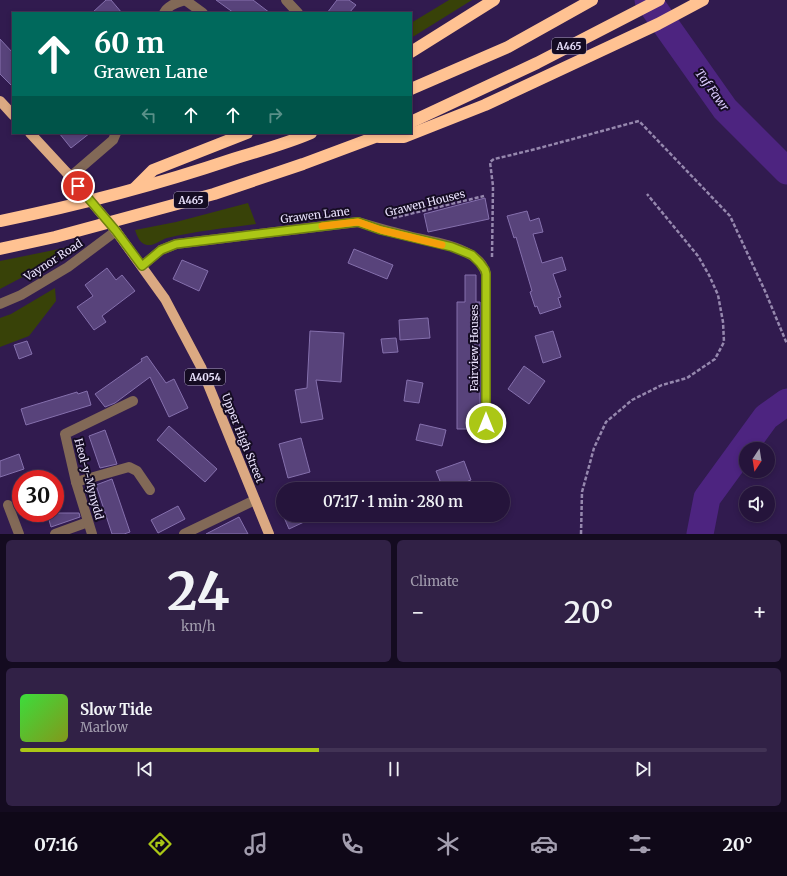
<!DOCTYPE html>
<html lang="en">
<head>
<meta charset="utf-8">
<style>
  body { margin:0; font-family:Merriweather,serif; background:#312146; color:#f1f3f6; height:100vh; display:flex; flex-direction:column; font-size:15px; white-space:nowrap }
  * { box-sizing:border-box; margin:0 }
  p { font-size:13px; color:#a39eaf }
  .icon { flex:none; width:22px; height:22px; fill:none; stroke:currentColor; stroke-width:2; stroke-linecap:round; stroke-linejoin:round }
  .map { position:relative; height:534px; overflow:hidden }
  .drawer { display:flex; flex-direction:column; gap:6px; padding:6px; background:#140b20; flex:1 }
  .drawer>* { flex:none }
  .banner { position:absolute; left:12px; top:12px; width:400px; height:122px; border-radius:0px; box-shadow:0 2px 6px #0003,0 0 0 1px #423355; background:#00695c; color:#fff; overflow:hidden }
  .needle { width:26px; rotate:192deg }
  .controls { position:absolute; left:739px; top:442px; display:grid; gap:8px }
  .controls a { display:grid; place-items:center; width:36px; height:36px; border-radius:50%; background:#25143b; box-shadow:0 2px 6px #0003,0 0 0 1px #423355; font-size:20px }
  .speed { position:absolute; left:12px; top:470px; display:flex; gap:8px; font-size:20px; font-weight:700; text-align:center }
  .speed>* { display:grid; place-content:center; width:52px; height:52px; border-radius:50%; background:#25143b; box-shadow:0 2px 6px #0003,0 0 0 1px #423355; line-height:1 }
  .speed .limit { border:6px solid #d22; background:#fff; color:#111 }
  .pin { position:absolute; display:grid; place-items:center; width:34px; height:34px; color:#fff; margin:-17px; border:2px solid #fff; border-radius:50%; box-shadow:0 1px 4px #0007 }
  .me { position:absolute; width:44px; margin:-22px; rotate:0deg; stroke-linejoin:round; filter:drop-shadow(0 0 3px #0008) }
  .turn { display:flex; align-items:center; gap:14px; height:84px; padding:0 16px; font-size:18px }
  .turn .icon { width:52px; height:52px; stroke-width:2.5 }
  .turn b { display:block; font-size:28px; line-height:34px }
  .lanes { display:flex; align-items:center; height:38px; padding:0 16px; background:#0003; justify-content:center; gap:20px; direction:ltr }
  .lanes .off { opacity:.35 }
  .big { font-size:30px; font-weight:600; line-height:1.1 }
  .drawer .tile { flex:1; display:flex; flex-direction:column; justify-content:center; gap:6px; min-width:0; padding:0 14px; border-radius:6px; background:#312146 }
  .drawer .dial { align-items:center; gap:0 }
  .dial b { font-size:52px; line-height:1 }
  .song { display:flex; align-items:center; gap:12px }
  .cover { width:48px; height:48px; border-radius:6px; background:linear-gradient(135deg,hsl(120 70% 55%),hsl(70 70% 35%)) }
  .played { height:4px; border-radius:2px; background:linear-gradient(90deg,#abc716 40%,#423355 40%) }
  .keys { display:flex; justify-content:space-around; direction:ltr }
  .heat { display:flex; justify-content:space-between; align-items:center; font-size:22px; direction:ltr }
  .drawer .tiles { flex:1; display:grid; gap:6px; grid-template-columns:1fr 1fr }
  .tile:last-child { grid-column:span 2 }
  .trip { position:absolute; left:276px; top:482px; width:234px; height:40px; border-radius:20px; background:#25143b; box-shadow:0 2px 6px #0003,0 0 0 1px #423355; font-weight:600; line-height:40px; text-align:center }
  .tabs { display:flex; height:64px; justify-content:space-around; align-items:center; background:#0f0818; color:#a39eaf }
  .tabs .icon { width:28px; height:28px }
  .tabs .on { color:#abc716 }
  .tabs b { font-size:18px; color:#f1f3f6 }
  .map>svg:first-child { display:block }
  .green { fill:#384208 }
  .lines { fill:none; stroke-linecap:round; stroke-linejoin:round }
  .river { stroke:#4d2480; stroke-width:27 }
  .building { fill:#58437b; stroke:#8570ad }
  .path { stroke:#9688ae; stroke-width:2.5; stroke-dasharray:4 2; stroke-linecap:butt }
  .minor { stroke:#826957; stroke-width:10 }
  .major { stroke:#dba982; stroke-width:10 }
  .highway { stroke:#ffc292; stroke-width:12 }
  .major-bridge { stroke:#dba982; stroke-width:10 }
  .route-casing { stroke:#6f810e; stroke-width:10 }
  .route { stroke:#abc716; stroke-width:7 }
  .slow { stroke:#f59e0b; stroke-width:7 }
  .labels { text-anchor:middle; stroke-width:4; stroke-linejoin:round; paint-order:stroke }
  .shield { fill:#150c23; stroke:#aaa2bc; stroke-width:1 }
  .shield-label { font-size:10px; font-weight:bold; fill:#eae2fd }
  .street-label { font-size:11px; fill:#eae2fd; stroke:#150c23 }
  .water-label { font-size:12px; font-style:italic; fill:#dbcbfe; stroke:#150c23 }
</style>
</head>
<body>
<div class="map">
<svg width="787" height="534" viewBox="0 0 787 534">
  <rect width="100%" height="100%" fill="#311b4f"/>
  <!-- green -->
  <g class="green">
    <polygon points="449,0 472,0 411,38 411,23"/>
    <path d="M 248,203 L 256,224 C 226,228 196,231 167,238 C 160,240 155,246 147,245 C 140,244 137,236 135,230 L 176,222 Z"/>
    <polygon points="64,248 65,252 53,261 0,289 0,261"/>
    <polygon points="55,288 56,301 29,336 0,347 0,318 11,314"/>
  </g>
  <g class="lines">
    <!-- river -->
    <g class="river">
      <polyline points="648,0 725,109 787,171"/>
      <polyline points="700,534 707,498 766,417 787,402"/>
    </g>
  </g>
  <!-- building -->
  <g class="building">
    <polygon points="106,0 111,0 122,13 92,13"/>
    <polygon points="216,0 253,0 270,13 234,13"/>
    <polygon points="337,0 349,0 356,5 349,13 327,13"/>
    <polygon points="0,39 13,53 13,87 0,74"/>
    <polygon points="59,133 90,133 71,148"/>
    <polygon points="485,198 489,219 428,232 424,214"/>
    <polygon points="527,211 530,221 539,218 543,232 533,234 542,263 562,257 566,270 553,274 561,297 558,298 561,307 540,314 537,306 535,307 530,292 532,291 516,237 514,238 507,216"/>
    <polygon points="354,249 393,265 387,279 348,263"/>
    <polygon points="182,260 208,271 199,291 173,279"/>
    <polygon points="107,268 116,280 122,275 135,291 102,316 106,322 94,330 77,307 93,296 85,285"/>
    <polygon points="465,275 476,275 476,302 480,302 480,429 457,429 457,302 465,302"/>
    <polygon points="428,318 430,338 400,340 399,320"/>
    <polygon points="310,331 344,333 341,382 316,380 323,419 301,423 295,390 307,388"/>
    <polygon points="553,331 561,357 543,363 535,336"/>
    <polygon points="396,338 398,352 383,353 381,339"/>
    <polygon points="27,341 32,354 19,359 14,345"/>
    <polygon points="147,356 166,383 174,379 188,408 169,417 150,377 115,403 105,407 95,394 142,361 141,359"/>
    <polygon points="524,366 545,381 529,404 508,389"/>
    <polygon points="407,380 423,383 419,403 404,401"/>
    <polygon points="87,391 91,405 26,425 21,409 77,392 78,394"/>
    <polygon points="420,424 446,430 442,446 416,440"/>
    <polygon points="169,426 217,469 205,482 157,440"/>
    <polygon points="105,430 117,464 100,468 89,436"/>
    <polygon points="301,438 310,472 288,478 279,444"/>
    <polygon points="19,454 24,469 0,477 0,461"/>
    <polygon points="464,461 471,480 468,481 471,489 445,489 444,485 442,486 436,471"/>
    <polygon points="112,479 130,532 124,534 112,534 96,485"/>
    <polygon points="178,506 185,519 158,533 151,520"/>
    <polygon points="47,513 79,513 80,517 51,527"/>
    <polygon points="283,515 319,515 289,529"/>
    <polygon points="239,517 248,534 206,534"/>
  </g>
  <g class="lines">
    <!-- path -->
    <g class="path">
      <polyline points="393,218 484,196"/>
      <path d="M 492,257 L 493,186 L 490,162 L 494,159 C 543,148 590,134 639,121 L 730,216 L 765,291 L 787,344"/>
      <polyline points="581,534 582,492 594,448 606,422 632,400 662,385 687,378 715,359 724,342 723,322 718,295 709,275 698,256 647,194"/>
    </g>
    <!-- minor -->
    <g class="minor">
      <polyline points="185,0 203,13"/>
      <polyline points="286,0 298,13"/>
      <path d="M 164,13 C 168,5 177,3 185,0"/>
      <polyline points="70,177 113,140 116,133"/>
      <path d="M 142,266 L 161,250 L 176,244 L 358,222 C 375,227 392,232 409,236 C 429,241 453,244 471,255 C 478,259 484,266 486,274 L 486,423"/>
      <polyline points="0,304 21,295 68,267 116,231"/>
      <polyline points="76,482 129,467 137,471 150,490"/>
      <polyline points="8,505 19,534"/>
      <polyline points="55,534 88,522"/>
      <polyline points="92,534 76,482 65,434 133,401"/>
      <polyline points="184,534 255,500"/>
    </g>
    <!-- major -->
    <g class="major">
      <polyline points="0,101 13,115"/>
      <polyline points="30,133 67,173"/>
      <polyline points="116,231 165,299 201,367 269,534"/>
    </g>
    <!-- highway -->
    <g class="highway">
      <polyline points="411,52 494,0"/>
      <polyline points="411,89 508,47 592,0"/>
      <polyline points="411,122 537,63 659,0"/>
      <polyline points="379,137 404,137 485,105 658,24 703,0"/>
      <polyline points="135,188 153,170 247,133"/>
      <path d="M 0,221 C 79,205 156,185 233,159 C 258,151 286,144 311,133"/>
      <polyline points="0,249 55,237 214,194 303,164 386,133"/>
    </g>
    <!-- major-bridge -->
    <polyline class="major-bridge" points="67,173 116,231"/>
  </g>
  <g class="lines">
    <!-- route casing -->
    <g class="route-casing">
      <polyline id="route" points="78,186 116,231 142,266 161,250 176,244 358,222 381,230 452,247 472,255 480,263 485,270 486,274 486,423"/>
    </g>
    <!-- route -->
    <use href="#route" class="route"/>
    <!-- slow -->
    <polyline class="slow" points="322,226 358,222 381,230 442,245"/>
  </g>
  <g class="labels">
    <!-- shield labels -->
    <g class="shield">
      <rect x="552" y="38" width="34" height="16" rx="3"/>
      <rect x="174" y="192" width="34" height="16" rx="3"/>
      <rect x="185" y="369" width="40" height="16" rx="3"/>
    </g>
    <g class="shield-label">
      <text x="569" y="50">A465</text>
      <text x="191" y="204">A465</text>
      <text x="205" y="381">A4054</text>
    </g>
    <!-- street labels -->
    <g class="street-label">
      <text transform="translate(425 203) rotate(-14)" y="4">Grawen Houses</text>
      <text transform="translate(315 215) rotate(-7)" y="4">Grawen Lane</text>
      <text transform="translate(53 260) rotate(-33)" y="4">Vaynor Road</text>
      <text transform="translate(474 348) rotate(-90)" y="4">Fairview Houses</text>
      <text transform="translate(243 438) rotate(68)" y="4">Upper High Street</text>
      <text transform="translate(89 479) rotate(75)" y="4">Heol-y-Mynydd</text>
    </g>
    <!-- water labels -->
    <g class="water-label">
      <text transform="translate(712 90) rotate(54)" y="4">Taf Fawr</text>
    </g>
  </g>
</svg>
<div class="controls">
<a><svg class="needle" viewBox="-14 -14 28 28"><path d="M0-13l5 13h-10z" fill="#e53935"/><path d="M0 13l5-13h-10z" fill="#a39eaf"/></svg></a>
<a><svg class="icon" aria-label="sound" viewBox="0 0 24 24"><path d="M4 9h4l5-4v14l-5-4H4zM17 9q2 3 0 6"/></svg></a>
</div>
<div class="speed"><div class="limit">30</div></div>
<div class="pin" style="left:78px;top:186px;background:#d93025"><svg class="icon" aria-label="arrive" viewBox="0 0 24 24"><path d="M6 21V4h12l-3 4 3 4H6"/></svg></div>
<svg class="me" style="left:486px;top:423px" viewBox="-20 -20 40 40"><circle r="17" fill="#abc716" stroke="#fff" stroke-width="3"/><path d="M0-11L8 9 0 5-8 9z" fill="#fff"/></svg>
<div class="trip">07:17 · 1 min · 280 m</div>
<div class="banner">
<div class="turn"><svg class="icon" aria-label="ahead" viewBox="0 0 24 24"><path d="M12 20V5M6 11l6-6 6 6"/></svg><div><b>60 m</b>Grawen Lane</div></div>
<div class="lanes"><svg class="icon off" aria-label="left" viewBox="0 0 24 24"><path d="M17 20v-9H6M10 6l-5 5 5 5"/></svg><svg class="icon" aria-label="ahead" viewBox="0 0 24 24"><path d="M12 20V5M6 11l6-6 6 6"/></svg><svg class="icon" aria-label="ahead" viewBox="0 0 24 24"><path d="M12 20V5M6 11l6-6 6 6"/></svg><svg class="icon off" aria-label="right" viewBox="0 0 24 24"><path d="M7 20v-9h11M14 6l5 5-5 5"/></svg></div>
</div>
</div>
<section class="drawer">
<div class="tiles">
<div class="tile dial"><b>24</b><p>km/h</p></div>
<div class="tile"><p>Climate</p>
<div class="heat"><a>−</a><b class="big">20°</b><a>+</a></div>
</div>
<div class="tile">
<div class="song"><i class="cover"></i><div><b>Slow Tide</b><p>Marlow</p></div></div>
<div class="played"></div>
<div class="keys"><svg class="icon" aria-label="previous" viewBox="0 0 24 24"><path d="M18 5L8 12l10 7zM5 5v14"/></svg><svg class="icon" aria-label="pause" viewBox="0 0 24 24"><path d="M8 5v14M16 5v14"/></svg><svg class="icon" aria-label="next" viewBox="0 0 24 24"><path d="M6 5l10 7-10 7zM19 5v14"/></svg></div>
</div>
</div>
</section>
<nav class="tabs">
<b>07:16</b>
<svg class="icon on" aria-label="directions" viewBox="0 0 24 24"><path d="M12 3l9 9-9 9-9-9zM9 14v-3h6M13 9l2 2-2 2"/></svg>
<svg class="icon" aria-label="music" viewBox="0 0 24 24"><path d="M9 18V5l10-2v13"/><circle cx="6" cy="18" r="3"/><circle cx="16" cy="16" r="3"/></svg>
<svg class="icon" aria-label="phone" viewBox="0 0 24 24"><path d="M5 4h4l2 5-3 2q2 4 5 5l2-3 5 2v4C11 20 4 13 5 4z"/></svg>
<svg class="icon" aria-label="climate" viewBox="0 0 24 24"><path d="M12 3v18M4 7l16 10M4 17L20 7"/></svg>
<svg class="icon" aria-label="car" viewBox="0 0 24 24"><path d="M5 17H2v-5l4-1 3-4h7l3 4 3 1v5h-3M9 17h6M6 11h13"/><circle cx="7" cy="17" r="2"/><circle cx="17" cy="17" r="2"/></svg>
<svg class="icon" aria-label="filters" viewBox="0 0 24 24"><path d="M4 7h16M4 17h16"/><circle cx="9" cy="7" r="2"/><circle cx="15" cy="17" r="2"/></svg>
<b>20°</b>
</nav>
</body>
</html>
